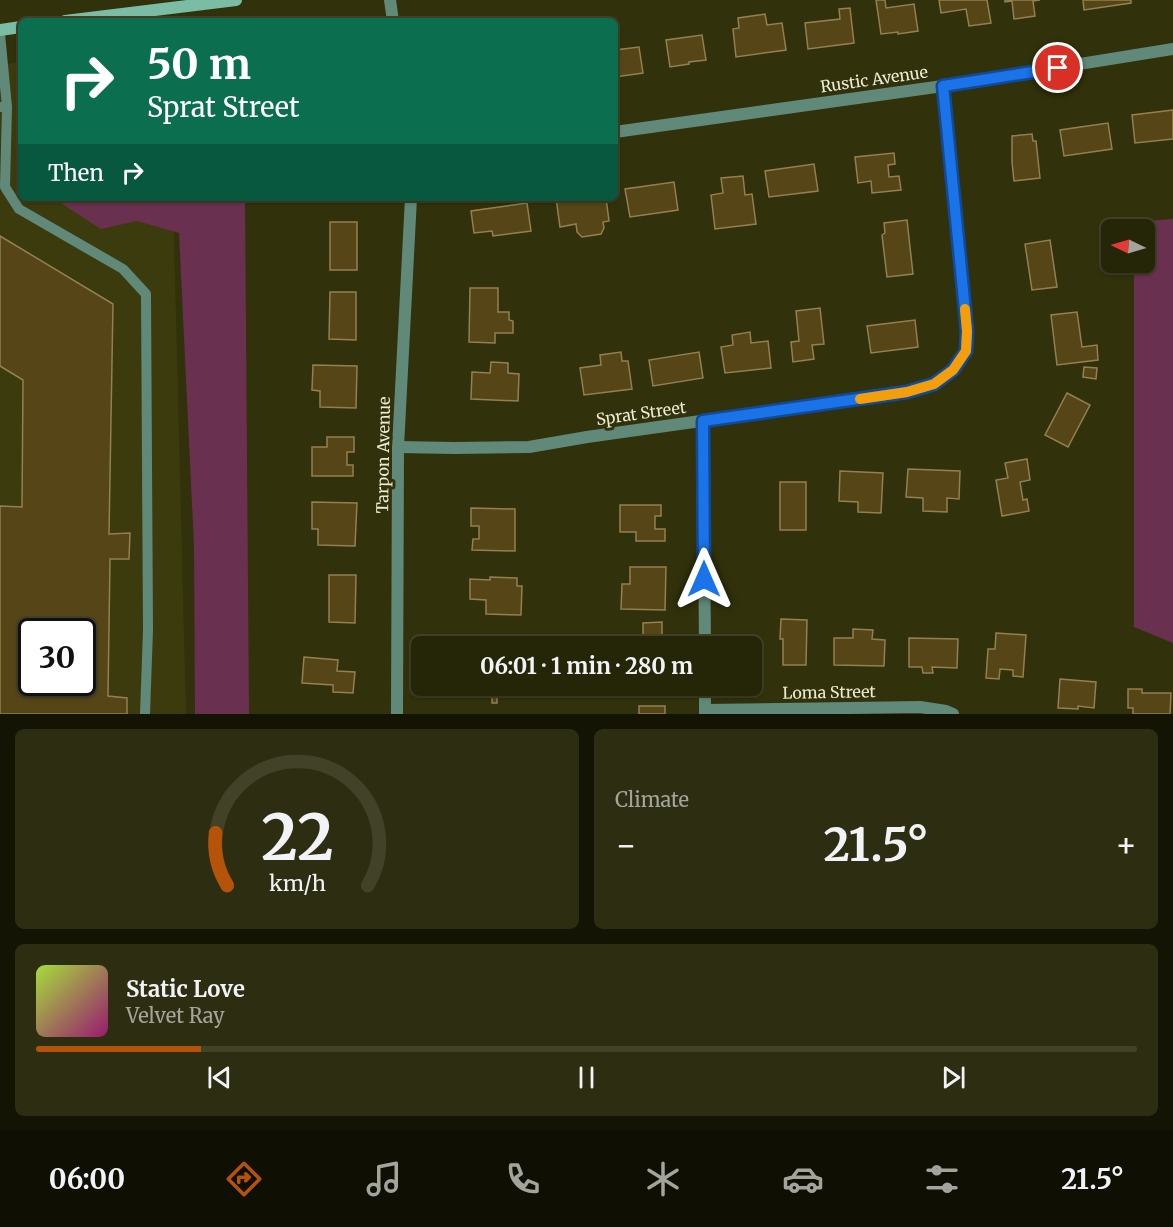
<!DOCTYPE html>
<html lang="en">
<head>
<meta charset="utf-8">
<style>
  body { margin:0; font-family:Merriweather,serif; background:#2d2d12; color:#f1f3f6; height:100vh; display:flex; flex-direction:column; font-size:22px; white-space:nowrap }
  * { box-sizing:border-box; margin:0 }
  p { font-size:20px; color:#a3a59c }
  .icon { flex:none; width:33px; height:33px; fill:none; stroke:currentColor; stroke-width:2; stroke-linecap:round; stroke-linejoin:round }
  .map { position:relative; height:714px; overflow:hidden }
  .side { display:flex; flex-direction:column; gap:15px; padding:15px; background:#141404; flex:1 }
  .side>* { flex:none }
  .top-card { position:absolute; left:18px; top:18px; width:600px; height:183px; border-radius:9px; box-shadow:0 2px 4px #0004,0 0 0 2px #424229; background:#0b6e4f; color:#fff; overflow:hidden }
  .needle { width:39px; rotate:275deg }
  .fabs { position:absolute; left:1101px; top:219px; display:grid; gap:12px }
  .fabs a { display:grid; place-items:center; width:54px; height:54px; border-radius:9px; background:#252508; box-shadow:0 2px 4px #0004,0 0 0 2px #424229; font-size:30px }
  .speed { position:absolute; left:18px; top:618px; display:flex; gap:12px; font-size:30px; font-weight:700; text-align:center }
  .speed>* { display:grid; place-content:center; width:78px; height:78px; border-radius:50%; background:#252508; box-shadow:0 2px 4px #0004,0 0 0 2px #424229; line-height:1 }
  .speed .limit { border:3px solid #111; border-radius:9px; background:#fff; color:#111 }
  .pin { position:absolute; display:grid; place-items:center; width:51px; height:51px; color:#fff; margin:-26px; border:3px solid #fff; border-radius:50%; box-shadow:0 2px 6px #0007 }
  .me { position:absolute; width:66px; margin:-33px; rotate:0deg; stroke-linejoin:round; filter:drop-shadow(0 0 4px #0008) }
  .turn { display:flex; align-items:center; gap:21px; height:126px; padding:0 30px; font-size:27px }
  .turn .icon { width:78px; height:78px; stroke-width:2.5 }
  .turn b { display:block; font-size:42px; line-height:51px }
  .then { display:flex; align-items:center; height:57px; padding:0 30px; background:#0003; gap:12px; font-size:22px }
  .big { font-size:45px; font-weight:700; line-height:1.1 }
  .side .tile { flex:1; display:flex; flex-direction:column; justify-content:center; gap:9px; min-width:0; padding:0 21px; border-radius:9px; background:#2d2d12 }
  .side .dial { align-items:center; gap:0 }
  .dial svg { height:156px; overflow:visible; fill:none; stroke:#424229; stroke-width:7; stroke-linecap:round; text-anchor:middle }
  .dial text { fill:#f1f3f6; stroke:none }
  .song { display:flex; align-items:center; gap:18px }
  .cover { width:72px; height:72px; border-radius:9px; background:linear-gradient(135deg,hsl(80 70% 55%),hsl(320 70% 35%)) }
  .played { height:6px; border-radius:3px; background:linear-gradient(90deg,#b45309 15%,#424229 15%) }
  .keys { display:flex; justify-content:space-around; direction:ltr }
  .heat { display:flex; justify-content:space-between; align-items:center; font-size:33px; direction:ltr }
  .side .tiles { flex:1; display:grid; gap:15px; grid-template-columns:1fr 1fr }
  .tile:last-child { grid-column:span 2 }
  .trip { position:absolute; left:411px; top:636px; width:351px; height:60px; border-radius:9px; background:#252508; box-shadow:0 2px 4px #0004,0 0 0 2px #424229; font-weight:700; line-height:60px; text-align:center }
  .tabs { display:flex; height:96px; justify-content:space-around; align-items:center; background:#0f0f03; color:#a3a59c }
  .tabs .icon { width:42px; height:42px }
  .tabs .selected { color:#b45309 }
  .tabs b { font-size:27px; color:#f1f3f6 }
  .map>svg:first-child { display:block }
  .built { fill:#3b3b0d; fill-rule:evenodd }
  .green { fill:#6a304f }
  .building { fill:#564516; stroke:#938050; stroke-width:1.5; fill-rule:evenodd }
  .lines { fill:none; stroke-linecap:round; stroke-linejoin:round }
  .service { stroke:#61897a; stroke-width:10 }
  .minor { stroke:#61897a; stroke-width:12 }
  .secondary { stroke:#7abda4; stroke-width:12 }
  .route-casing { stroke:#114b97; stroke-width:15 }
  .route { stroke:#1a73e8; stroke-width:10 }
  .slow { stroke:#f59e0b; stroke-width:10 }
  .labels { text-anchor:middle; stroke-width:6; stroke-linejoin:round; paint-order:stroke }
  .street-label { font-size:16px; fill:#ebecd2; stroke:#31310b }
</style>
</head>
<body>
<div class="map">
<svg width="1173" height="714" viewBox="0 0 1173 714">
  <rect width="100%" height="100%" fill="#31310b"/>
  <!-- built -->
  <path class="built" d="M 21,62 L 21,198 L 173,198 L 186,714 L 0,714 L 0,65 ZM 32,632 L 82,632 L 82,682 L 32,682 Z"/>
  <!-- green -->
  <g class="green">
    <polygon points="53,198 245,198 249,714 195,714 194,546 179,233 137,221 101,229"/>
    <polygon points="1173,219 1173,643 1134,627 1134,263 1144,262 1144,230 1134,229 1134,222"/>
  </g>
  <!-- building -->
  <g class="building">
    <polygon points="876,0 885,0 886,8 914,4 918,31 898,34 898,32 881,34"/>
    <polygon points="939,0 987,0 991,23 969,26 966,9 941,13"/>
    <polygon points="1005,0 1040,0 1033,1 1035,16 1014,19 1012,1 1005,2"/>
    <polygon points="1083,0 1131,0 1131,3 1084,10"/>
    <polygon points="850,8 854,43 808,49 805,23 840,19 839,9"/>
    <polygon points="765,14 767,25 782,23 786,50 736,57 733,29 739,28 738,18"/>
    <polygon points="702,35 706,60 689,62 689,64 670,67 666,40"/>
    <polygon points="639,47 643,73 615,77 615,50"/>
    <polygon points="1173,110 1173,139 1135,143 1132,115"/>
    <polygon points="1108,123 1112,149 1064,156 1060,130"/>
    <polygon points="1032,134 1033,141 1036,141 1040,178 1014,181 1012,162 1012,136"/>
    <polygon points="894,153 895,164 888,165 889,177 899,176 901,190 872,193 871,181 858,183 855,157"/>
    <polygon points="814,164 818,191 769,197 765,171"/>
    <polygon points="743,176 745,195 752,194 756,224 715,229 711,195 723,193 721,178"/>
    <polygon points="674,182 678,210 630,217 625,189"/>
    <polygon points="556,198 606,198 609,221 603,222 604,228 601,234 582,237 577,232 576,224 560,227"/>
    <polygon points="527,203 531,231 493,236 492,231 474,233 471,211"/>
    <polygon points="907,220 913,274 887,277 882,235 885,233 884,223"/>
    <rect x="330" y="222" width="27" height="48"/>
    <path d="M 0,236 L 113,304 L 109,534 L 130,533 L 129,559 L 110,559 L 108,696 L 127,698 L 127,714 L 0,714 L 0,506 L 22,507 L 23,380 L 0,366 ZM 32,632 L 82,632 L 82,682 L 32,682 Z"/>
    <polygon points="1050,240 1057,287 1032,290 1025,244"/>
    <polygon points="470,288 498,288 498,312 509,312 509,320 513,321 513,333 495,333 495,343 469,342"/>
    <polygon points="330,292 356,292 356,340 329,339"/>
    <polygon points="820,308 824,344 812,345 814,359 793,362 791,342 799,341 796,311"/>
    <polygon points="1077,312 1082,347 1097,345 1098,360 1057,365 1051,315"/>
    <polygon points="915,320 918,347 871,353 867,326"/>
    <polygon points="750,332 751,343 768,341 771,368 725,373 721,347 733,345 732,335"/>
    <polygon points="621,352 622,361 628,361 632,389 584,395 580,368 601,365 600,355"/>
    <polygon points="699,352 703,378 653,386 649,360"/>
    <polygon points="491,362 508,363 508,373 519,374 518,401 471,399 472,372 490,373"/>
    <polygon points="313,365 357,366 356,408 320,407 320,391 312,390"/>
    <polygon points="1084,367 1097,368 1096,379 1083,377"/>
    <polygon points="1067,393 1090,405 1068,447 1045,435"/>
    <polygon points="327,437 354,437 354,452 347,452 347,465 353,465 353,476 312,476 312,447 327,447"/>
    <polygon points="1027,459 1030,480 1020,482 1023,500 1027,499 1029,511 1002,516 996,480 1008,478 1005,463"/>
    <polygon points="908,469 960,471 959,499 947,498 947,512 923,511 923,498 906,497"/>
    <polygon points="840,471 883,473 881,513 858,512 858,502 839,501"/>
    <rect x="780" y="482" width="26" height="48"/>
    <polygon points="312,502 357,503 355,546 318,545 318,529 312,529"/>
    <polygon points="620,505 661,505 661,516 655,516 655,529 665,529 665,541 636,541 636,532 620,532"/>
    <polygon points="471,508 515,509 515,551 472,550 473,539 479,539 479,526 471,526"/>
    <polygon points="630,567 666,567 665,610 621,609 622,584 630,584"/>
    <polygon points="329,575 356,575 355,623 329,622"/>
    <polygon points="490,577 517,578 517,586 522,586 521,615 486,614 486,600 470,599 470,579 490,580"/>
    <polygon points="781,619 807,620 806,665 783,665 783,639 780,639"/>
    <polygon points="662,622 662,645 665,645 665,646 640,646 640,644 643,644 643,623"/>
    <polygon points="853,629 873,630 872,639 885,640 884,666 834,665 834,638 853,638"/>
    <polygon points="996,633 1026,635 1023,677 1013,676 1013,670 1000,669 999,679 986,678 988,649 995,649"/>
    <polygon points="909,638 958,639 957,668 932,667 933,673 923,673 922,667 909,667"/>
    <polygon points="304,657 338,660 337,671 355,672 353,693 333,692 333,685 302,683"/>
    <polygon points="1060,679 1096,682 1094,708 1078,706 1078,709 1058,708"/>
    <polygon points="465,686 497,686 497,703 492,703 492,696 465,696"/>
    <polygon points="1128,689 1142,689 1142,693 1171,693 1170,714 1133,714 1133,708 1128,708"/>
    <rect x="639" y="706" width="26" height="8"/>
  </g>
  <g class="lines">
    <!-- service -->
    <g class="service">
      <polyline points="0,34 7,107 0,107"/>
      <polyline points="7,107 5,187 19,209 123,269 146,294 148,630 145,714"/>
    </g>
    <!-- minor -->
    <g class="minor">
      <polyline points="390,0 393,21"/>
      <polyline points="615,132 943,86 1173,49"/>
      <polyline points="703,421 705,646"/>
      <polyline points="398,447 454,448 529,447 587,437 907,392 934,384 953,370 966,351 967,331 943,86"/>
      <polyline points="705,710 920,707 946,711 953,714"/>
      <polyline points="397,714 398,447 411,198"/>
      <polyline points="705,714 705,686"/>
    </g>
    <!-- secondary -->
    <g class="secondary">
      <polyline points="65,21 236,0"/>
      <polyline points="0,30 21,27"/>
    </g>
  </g>
  <g class="lines">
    <!-- route casing -->
    <g class="route-casing">
      <polyline id="route" points="704,579 703,421 907,392 934,384 953,370 966,351 967,331 943,86 1058,68"/>
    </g>
    <!-- route -->
    <use href="#route" class="route"/>
    <!-- slow -->
    <polyline class="slow" points="860,399 907,392 934,384 953,370 966,351 967,331 965,309"/>
  </g>
  <g class="labels">
    <!-- street labels -->
    <g class="street-label">
      <text transform="translate(874 79) rotate(-8)" y="6">Rustic Avenue</text>
      <text transform="translate(641 413) rotate(-8)" y="6">Sprat Street</text>
      <text transform="translate(383 455) rotate(-89)" y="6">Tarpon Avenue</text>
      <text transform="translate(829 692) rotate(-1)" y="6">Loma Street</text>
    </g>
  </g>
</svg>
<div class="fabs">
<a><svg class="needle" viewBox="-14 -14 28 28"><path d="M0-13l5 13h-10z" fill="#e53935"/><path d="M0 13l5-13h-10z" fill="#a3a59c"/></svg></a>
</div>
<div class="speed"><div class="limit">30</div></div>
<div class="pin" style="left:1058px;top:68px;background:#d93025"><svg class="icon" aria-label="arrive" viewBox="0 0 24 24"><path d="M6 21V4h12l-3 4 3 4H6"/></svg></div>
<svg class="me" style="left:704px;top:579px" viewBox="-20 -20 40 40"><path d="M0-17L14 15 0 8-14 15z" fill="#1a73e8" stroke="#fff" stroke-width="4"/></svg>
<div class="trip">06:01 · 1 min · 280 m</div>
<div class="top-card">
<div class="turn"><svg class="icon" aria-label="right" viewBox="0 0 24 24"><path d="M7 20v-9h11M14 6l5 5-5 5"/></svg><div><b>50 m</b>Sprat Street</div></div>
<div class="then">Then<svg class="icon" aria-label="right" viewBox="0 0 24 24"><path d="M7 20v-9h11M14 6l5 5-5 5"/></svg></div>
</div>
</div>
<section class="side">
<div class="tiles">
<div class="tile dial"><svg viewBox="0 0 100 80">
<path d="M14 69A42 42 0 1 1 86 69"/>
<path d="M14 69A42 42 0 0 1 8 42" stroke="#b45309"/>
<text x="50" y="56" font-size="32" font-weight="700">22</text>
<text x="50" y="72" font-size="11">km/h</text>
</svg></div>
<div class="tile"><p>Climate</p>
<div class="heat"><a>−</a><b class="big">21.5°</b><a>+</a></div>
</div>
<div class="tile">
<div class="song"><i class="cover"></i><div><b>Static Love</b><p>Velvet Ray</p></div></div>
<div class="played"></div>
<div class="keys"><svg class="icon" aria-label="previous" viewBox="0 0 24 24"><path d="M18 5L8 12l10 7zM5 5v14"/></svg><svg class="icon" aria-label="pause" viewBox="0 0 24 24"><path d="M8 5v14M16 5v14"/></svg><svg class="icon" aria-label="next" viewBox="0 0 24 24"><path d="M6 5l10 7-10 7zM19 5v14"/></svg></div>
</div>
</div>
</section>
<nav class="tabs">
<b>06:00</b>
<svg class="icon selected" aria-label="directions" viewBox="0 0 24 24"><path d="M12 3l9 9-9 9-9-9zM9 14v-3h6M13 9l2 2-2 2"/></svg>
<svg class="icon" aria-label="music" viewBox="0 0 24 24"><path d="M9 18V5l10-2v13"/><circle cx="6" cy="18" r="3"/><circle cx="16" cy="16" r="3"/></svg>
<svg class="icon" aria-label="phone" viewBox="0 0 24 24"><path d="M5 4h4l2 5-3 2q2 4 5 5l2-3 5 2v4C11 20 4 13 5 4z"/></svg>
<svg class="icon" aria-label="climate" viewBox="0 0 24 24"><path d="M12 3v18M4 7l16 10M4 17L20 7"/></svg>
<svg class="icon" aria-label="car" viewBox="0 0 24 24"><path d="M5 17H2v-5l4-1 3-4h7l3 4 3 1v5h-3M9 17h6M6 11h13"/><circle cx="7" cy="17" r="2"/><circle cx="17" cy="17" r="2"/></svg>
<svg class="icon" aria-label="filters" viewBox="0 0 24 24"><path d="M4 7h16M4 17h16"/><circle cx="9" cy="7" r="2"/><circle cx="15" cy="17" r="2"/></svg>
<b>21.5°</b>
</nav>
</body>
</html>
